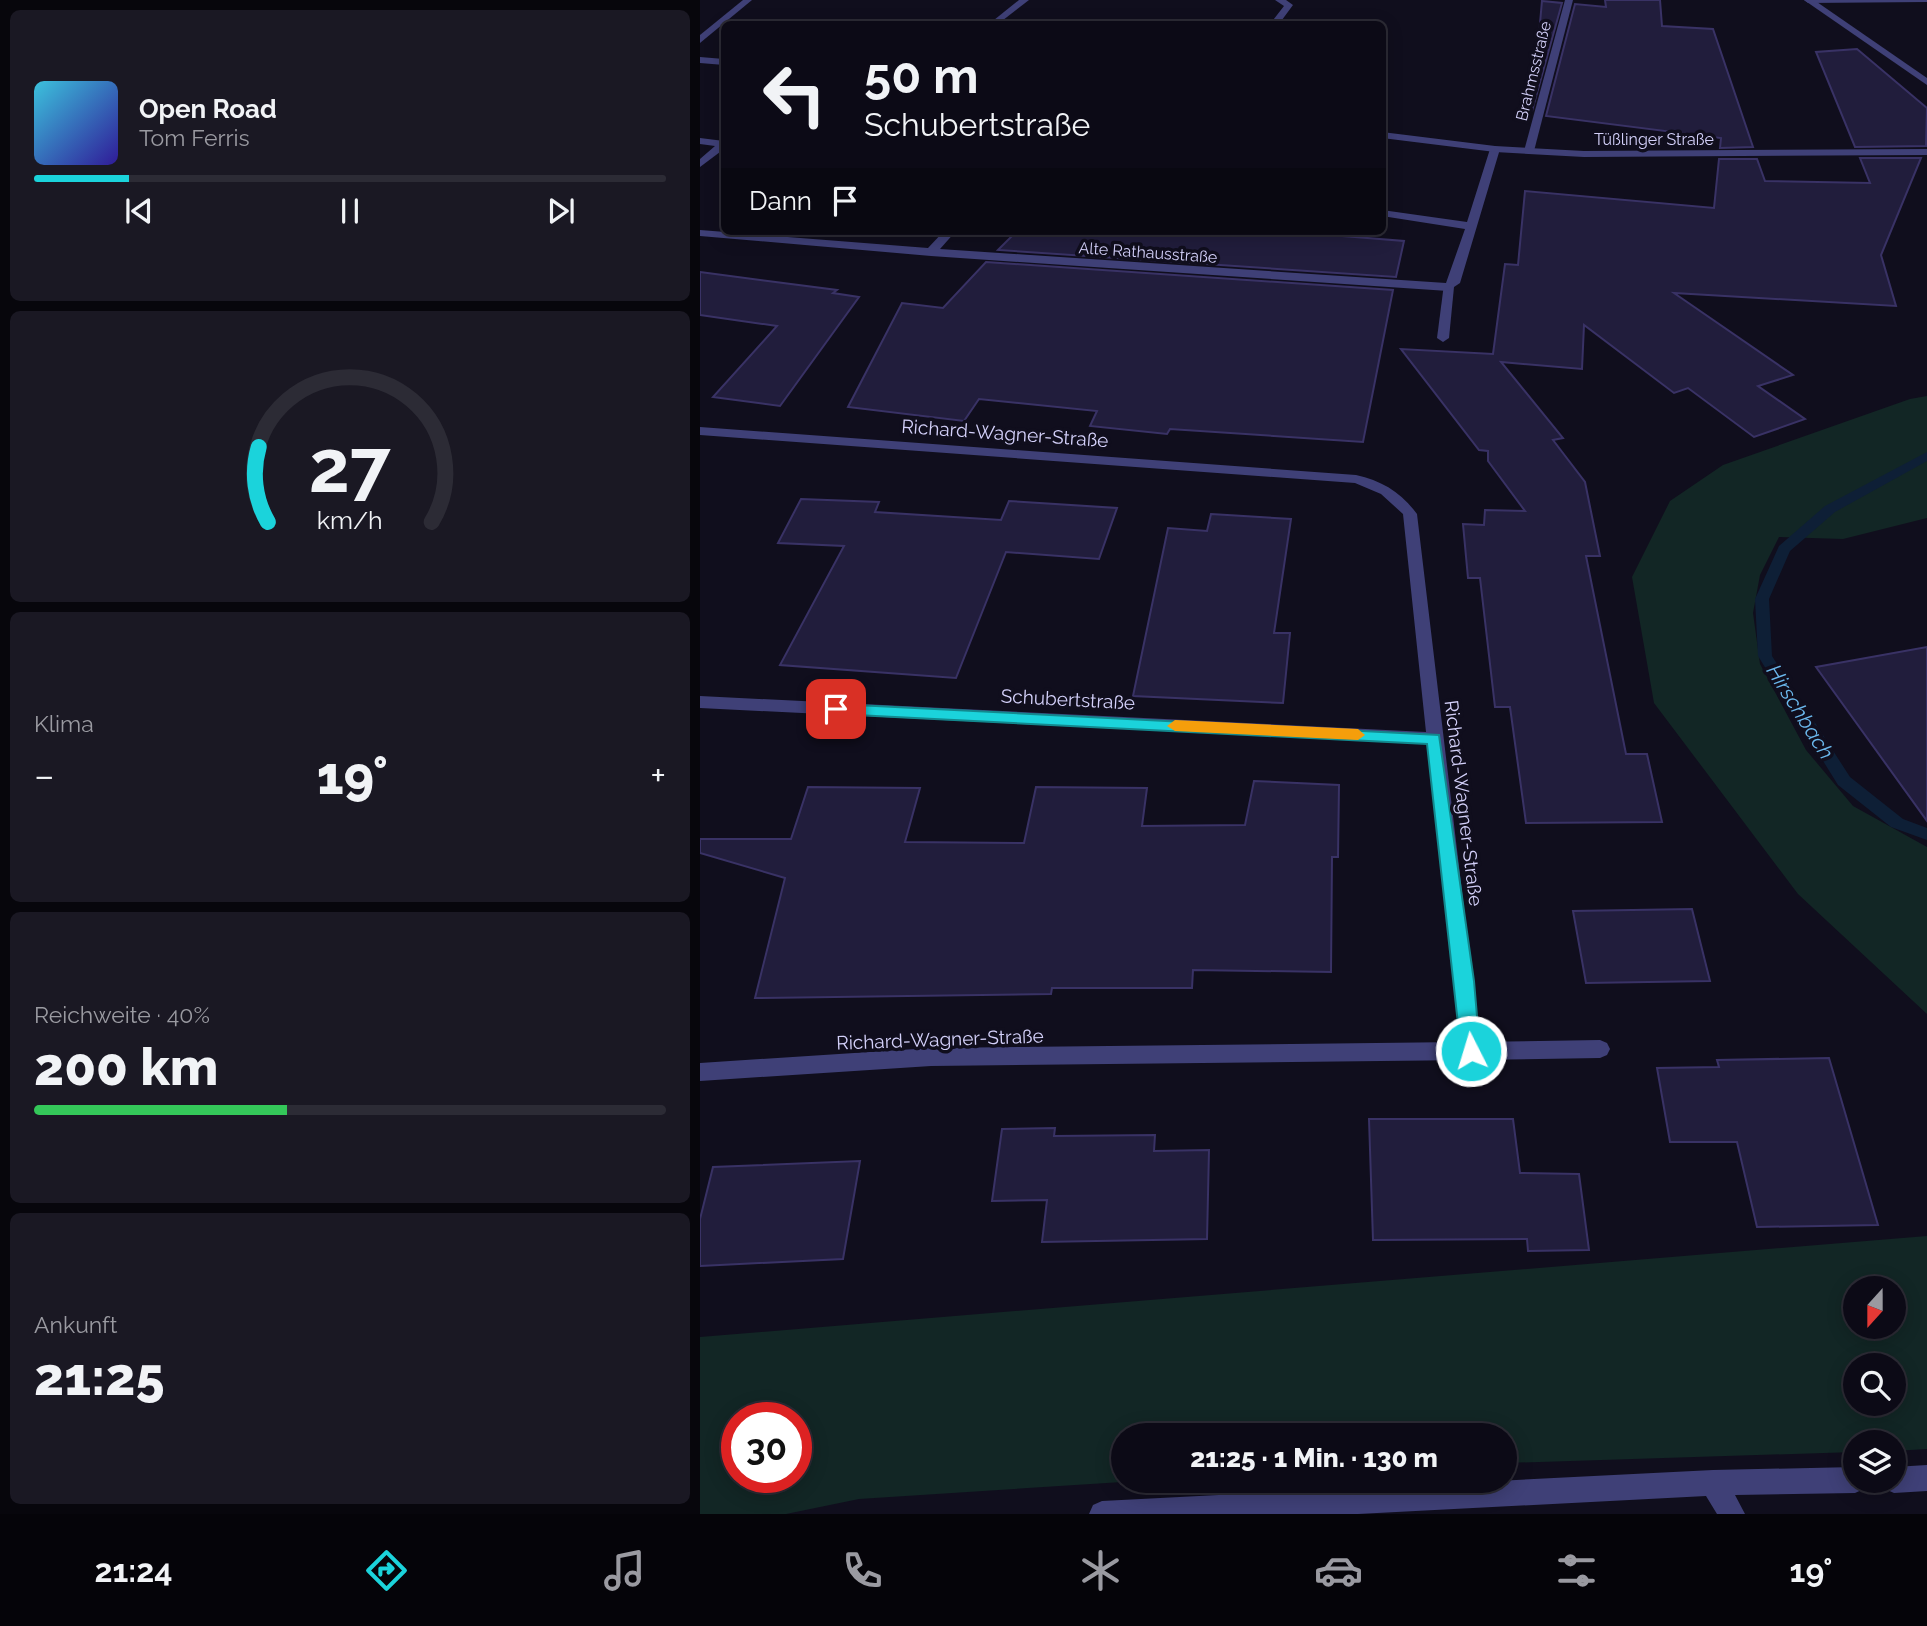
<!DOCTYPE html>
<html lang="de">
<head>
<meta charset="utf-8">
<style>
  body { margin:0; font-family:Raleway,sans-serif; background:#1a1823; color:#f1f3f6; height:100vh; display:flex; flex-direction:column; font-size:26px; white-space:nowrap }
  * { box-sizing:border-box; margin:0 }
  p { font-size:23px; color:#9a9aa1 }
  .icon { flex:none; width:38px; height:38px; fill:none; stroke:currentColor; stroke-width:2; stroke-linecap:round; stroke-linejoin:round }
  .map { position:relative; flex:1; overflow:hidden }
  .panel { display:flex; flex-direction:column; gap:10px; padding:10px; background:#07060c; width:700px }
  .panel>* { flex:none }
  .guide { position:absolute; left:21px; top:21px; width:665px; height:214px; border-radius:10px; box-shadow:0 4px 18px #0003,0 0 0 2px #2c2b35; background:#0c0a16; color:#f1f3f6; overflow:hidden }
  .needle { width:46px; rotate:201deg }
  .tools { position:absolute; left:1143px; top:1276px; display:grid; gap:14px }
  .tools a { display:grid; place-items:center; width:63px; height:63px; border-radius:50%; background:#0c0a16; box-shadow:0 4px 18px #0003,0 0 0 2px #2c2b35; font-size:35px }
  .speed { position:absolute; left:21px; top:1402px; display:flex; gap:14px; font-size:35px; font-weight:700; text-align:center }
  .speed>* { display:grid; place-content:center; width:91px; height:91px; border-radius:50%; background:#0c0a16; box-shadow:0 4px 18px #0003,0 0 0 2px #2c2b35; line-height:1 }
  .speed .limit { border:10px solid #d22; background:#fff; color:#111 }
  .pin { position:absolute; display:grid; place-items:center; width:60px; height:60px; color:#fff; margin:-30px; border-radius:14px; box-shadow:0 4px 10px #0006 }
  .me { position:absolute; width:77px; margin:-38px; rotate:355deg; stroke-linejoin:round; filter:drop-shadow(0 0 5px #0008) }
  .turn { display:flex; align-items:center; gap:24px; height:147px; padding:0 28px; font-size:32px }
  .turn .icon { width:91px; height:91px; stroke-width:2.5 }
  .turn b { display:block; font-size:49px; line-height:60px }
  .then { display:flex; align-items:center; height:66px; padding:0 28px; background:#0003; gap:14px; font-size:26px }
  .big { font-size:52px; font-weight:800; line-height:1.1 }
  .panel .widget { flex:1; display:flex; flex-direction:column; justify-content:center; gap:10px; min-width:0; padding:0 24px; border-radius:10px; background:#1a1823 }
  .panel .dial { align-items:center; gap:0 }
  .dial svg { height:182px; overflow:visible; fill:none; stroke:#2c2b35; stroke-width:7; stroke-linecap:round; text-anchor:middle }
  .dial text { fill:#f1f3f6; stroke:none }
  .song { display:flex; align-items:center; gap:21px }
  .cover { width:84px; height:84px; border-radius:10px; background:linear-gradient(135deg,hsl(190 70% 55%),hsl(250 70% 35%)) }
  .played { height:7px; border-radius:4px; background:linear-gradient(90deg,#1bd3db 15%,#2c2b35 15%) }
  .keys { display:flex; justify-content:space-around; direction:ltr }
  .heat { display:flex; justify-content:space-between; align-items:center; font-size:38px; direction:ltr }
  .charge { height:10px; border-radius:5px; background:linear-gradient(90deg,#34c759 40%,#2c2b35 0) }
  .trip { position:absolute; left:411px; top:1423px; width:406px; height:70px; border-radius:35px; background:#0c0a16; box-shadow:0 4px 18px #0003,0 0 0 2px #2c2b35; font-weight:800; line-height:70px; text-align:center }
  .tabs { display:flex; height:112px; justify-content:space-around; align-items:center; background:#050409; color:#9a9aa1 }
  .tabs .icon { width:49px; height:49px }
  .tabs .current { color:#1bd3db }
  .tabs b { font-size:32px; color:#f1f3f6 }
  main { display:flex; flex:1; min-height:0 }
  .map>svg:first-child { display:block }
  .green { fill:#122625; fill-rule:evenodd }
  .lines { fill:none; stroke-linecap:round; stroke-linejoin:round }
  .stream { fill:#0e1f36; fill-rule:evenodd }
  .building { fill:#211d3c; stroke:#393265; stroke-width:2 }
  .service { fill:#3f4077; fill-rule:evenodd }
  .minor { fill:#3f4077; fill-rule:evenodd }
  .tertiary { fill:#3f4077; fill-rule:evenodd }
  .route { fill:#1bd3db; stroke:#12898e; stroke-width:2 }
  .slow { fill:#f59e0b }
  .labels { text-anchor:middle; stroke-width:7; stroke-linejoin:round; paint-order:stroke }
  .far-street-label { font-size:16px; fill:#d3d0f9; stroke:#100e1d }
  .street-label { font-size:19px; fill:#d3d0f9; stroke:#100e1d }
  .water-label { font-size:21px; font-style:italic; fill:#6bb8ed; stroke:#100e1d }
</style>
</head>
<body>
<main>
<section class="panel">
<div class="widget">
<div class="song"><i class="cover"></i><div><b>Open Road</b><p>Tom Ferris</p></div></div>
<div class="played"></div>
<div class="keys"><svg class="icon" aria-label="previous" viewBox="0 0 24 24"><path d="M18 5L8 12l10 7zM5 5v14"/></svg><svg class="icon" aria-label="pause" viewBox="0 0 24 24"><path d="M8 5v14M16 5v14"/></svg><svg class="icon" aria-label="next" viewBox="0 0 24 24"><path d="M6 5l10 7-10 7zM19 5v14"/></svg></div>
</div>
<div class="widget dial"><svg viewBox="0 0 100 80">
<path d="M14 69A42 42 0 1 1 86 69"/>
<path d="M14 69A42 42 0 0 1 10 36" stroke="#1bd3db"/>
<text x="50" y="56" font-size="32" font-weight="700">27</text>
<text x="50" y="72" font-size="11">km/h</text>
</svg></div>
<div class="widget"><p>Klima</p>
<div class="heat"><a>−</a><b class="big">19°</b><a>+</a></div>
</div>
<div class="widget"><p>Reichweite · 40%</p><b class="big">200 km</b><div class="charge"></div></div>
<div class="widget"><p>Ankunft</p><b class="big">21:25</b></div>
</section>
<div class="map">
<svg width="1227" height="1514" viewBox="0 0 1227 1514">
  <rect width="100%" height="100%" fill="#100e1d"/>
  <!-- green -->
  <g class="green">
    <polygon points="1227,396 1227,518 1143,539 1079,537 1060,575 1053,613 1060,664 1106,750 1153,806 1227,847 1227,1014 1098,894 954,703 932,577 970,501 1023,465 1210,399"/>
    <path d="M 1227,1236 L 1227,1449 L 1194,1451 L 1194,1442 L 1155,1442 L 1155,1452 L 805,1463 L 805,1435 L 424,1435 L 424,1480 L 438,1481 L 159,1499 L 86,1514 L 0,1514 L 0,1337 ZM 1155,1288 L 1194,1288 L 1194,1326 L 1155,1326 ZM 1155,1365 L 1194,1365 L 1194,1404 L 1155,1404 ZM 37,1418 L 96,1418 L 96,1477 L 37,1477 Z"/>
  </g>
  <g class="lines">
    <!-- stream -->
    <polygon class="stream" points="1227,452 1227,461 1135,512 1090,551 1069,599 1072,656 1150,777 1203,819 1227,828 1227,840 1191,827 1138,785 1058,656 1055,599 1079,546 1125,506"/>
  </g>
  <!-- building -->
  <g class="building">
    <polygon points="905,0 960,0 962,26 1013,29 1053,147 1020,148 1021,138 846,116 875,4 906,7"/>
    <polygon points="842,1 862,3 832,111"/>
    <polygon points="1157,49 1227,108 1226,146 1155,147 1116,52"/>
    <polygon points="1160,158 1221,158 1181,255 1196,306 974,293 1093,375 1058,386 1105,419 1054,437 988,388 974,393 884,325 882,369 801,362 863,438 853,440 885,482 900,556 886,556 926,754 947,754 962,822 826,823 810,707 795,707 780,578 768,578 763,524 784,525 785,510 825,511 788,461 788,451 779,450 701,349 793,354 805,264 818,265 825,191 1014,208 1019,159 1057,159 1065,181 1170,183"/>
    <polygon points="317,231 580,231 704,241 696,277 298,250"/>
    <polygon points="286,262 693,290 663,442 470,429 467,434 390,426 397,411 279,399 264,421 148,407 202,303 243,308"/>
    <polygon points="0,272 137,290 133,293 159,297 80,406 13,397 77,326 0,315"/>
    <polygon points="101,499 179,502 175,512 301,520 309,501 417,508 399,559 306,552 256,678 80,665 144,546 78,543"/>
    <polygon points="511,514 591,519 574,633 590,633 583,703 433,696 468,528 507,531"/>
    <polygon points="1227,647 1227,821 1116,667"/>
    <polygon points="554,781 639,785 638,857 632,857 631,972 493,970 492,988 352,988 351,994 55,998 85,878 0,853 0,839 91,839 108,787 220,788 205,842 324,843 336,787 447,788 442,826 545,825"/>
    <polygon points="992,909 1010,981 886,983 873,911"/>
    <polygon points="1129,1058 1178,1225 1057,1227 1037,1142 970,1142 957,1068 1019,1067 1017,1060"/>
    <polygon points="669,1119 813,1119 820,1173 879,1174 889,1250 828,1251 827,1239 673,1240"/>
    <polygon points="355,1128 354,1136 455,1135 454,1151 509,1150 507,1239 342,1242 347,1200 292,1201 302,1129"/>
    <polygon points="160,1161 143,1259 0,1266 0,1219 13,1167"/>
  </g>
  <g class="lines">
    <!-- service -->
    <g class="service">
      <polygon points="1104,0 1227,0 1227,2 1108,3"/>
      <polygon points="744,284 754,287 749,338 743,342 737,338"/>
      <polygon points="900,1040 907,1043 910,1049 907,1055 900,1058 771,1060 764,1057 761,1051 764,1045 771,1042"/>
    </g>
    <!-- minor -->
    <g class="minor">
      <polygon points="43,0 52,0 0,43 0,35"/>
      <polygon points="319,0 329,0 298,24 289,24"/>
      <polygon points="575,0 586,0 593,5 579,24 570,24 584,6"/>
      <polygon points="865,0 873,0 834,151 829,154 824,151"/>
      <polygon points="1104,0 1114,0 1227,78 1227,85"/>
      <polygon points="0,138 24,141 24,149 0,167 0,159 15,146 0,144"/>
      <polygon points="795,146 800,149 760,283 748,291 231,256 0,236 0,230 228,248 244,231 256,231 240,249 746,283 765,229 682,216 682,210 767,222 790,149"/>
      <path d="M 0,427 L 656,475 C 682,481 701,492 717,514 L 781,1051 L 778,1057 L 771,1060 L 231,1066 L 0,1081 L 0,1063 L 231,1048 L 760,1042 L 727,744 L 0,708 L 0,696 L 726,732 L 703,514 L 681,494 L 655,483 L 0,435 Z"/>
      <polygon points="1227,1465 1227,1491 1194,1493 1185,1489 1181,1480 1194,1480 1194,1467"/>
      <polygon points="1155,1467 1155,1480 1168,1480 1164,1489 1155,1493 1035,1495 1045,1514 1017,1514 1006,1496 658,1514 389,1514 393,1505 402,1501 1013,1470"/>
    </g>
    <!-- tertiary -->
    <g class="tertiary">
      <polygon points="0,57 24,59 24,65 0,63"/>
      <polygon points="682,132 795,146 884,151 1227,149 1227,155 884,157 795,152 682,138"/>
    </g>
  </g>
  <!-- route -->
  <polygon class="route" points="136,704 739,735 774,981 780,1051 778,1057 764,1057 761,1051 727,744 136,714 128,709"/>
  <!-- slow -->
  <polygon class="slow" points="475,720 658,729 665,735 658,740 475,731 467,726"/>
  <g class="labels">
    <!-- far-street labels -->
    <g class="far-street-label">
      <text transform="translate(833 71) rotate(-76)" y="6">Brahmsstraße</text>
      <text x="954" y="145">Tüßlinger Straße</text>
      <text transform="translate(448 252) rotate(4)" y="6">Alte Rathausstraße</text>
    </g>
    <!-- street labels -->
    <g class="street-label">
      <text transform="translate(305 433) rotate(4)" y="7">Richard-Wagner-Straße</text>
      <text transform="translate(368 699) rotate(3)" y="7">Schubertstraße</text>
      <text transform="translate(764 803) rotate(83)" y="7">Richard-Wagner-Straße</text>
      <text transform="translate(240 1039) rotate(-2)" y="7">Richard-Wagner-Straße</text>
    </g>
    <!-- water labels -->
    <g class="water-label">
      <text transform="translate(1100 712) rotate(58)" y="7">Hirschbach</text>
    </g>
  </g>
</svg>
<div class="tools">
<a><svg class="needle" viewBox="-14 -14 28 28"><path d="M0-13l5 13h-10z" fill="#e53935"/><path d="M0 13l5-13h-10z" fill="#9a9aa1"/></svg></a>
<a><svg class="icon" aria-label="search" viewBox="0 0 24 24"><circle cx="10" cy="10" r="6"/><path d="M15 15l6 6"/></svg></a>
<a><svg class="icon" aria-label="layers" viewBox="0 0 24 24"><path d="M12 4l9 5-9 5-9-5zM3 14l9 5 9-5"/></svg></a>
</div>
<div class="speed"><div class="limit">30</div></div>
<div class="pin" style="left:136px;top:709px;background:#d93025"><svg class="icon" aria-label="arrive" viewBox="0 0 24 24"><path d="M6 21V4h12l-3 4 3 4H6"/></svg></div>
<svg class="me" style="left:771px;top:1051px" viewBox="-20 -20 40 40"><circle r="17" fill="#1bd3db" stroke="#fff" stroke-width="3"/><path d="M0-11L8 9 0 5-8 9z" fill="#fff"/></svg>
<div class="trip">21:25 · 1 Min. · 130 m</div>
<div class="guide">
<div class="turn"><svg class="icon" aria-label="left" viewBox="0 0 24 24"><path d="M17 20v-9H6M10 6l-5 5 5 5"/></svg><div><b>50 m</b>Schubertstraße</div></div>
<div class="then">Dann<svg class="icon" aria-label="arrive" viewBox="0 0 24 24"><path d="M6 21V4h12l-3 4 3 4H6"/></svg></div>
</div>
</div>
</main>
<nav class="tabs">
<b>21:24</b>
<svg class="icon current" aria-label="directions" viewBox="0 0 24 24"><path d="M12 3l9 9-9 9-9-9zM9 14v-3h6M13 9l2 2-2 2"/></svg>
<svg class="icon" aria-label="music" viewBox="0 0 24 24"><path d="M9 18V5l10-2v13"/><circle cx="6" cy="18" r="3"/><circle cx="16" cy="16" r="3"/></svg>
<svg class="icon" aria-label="phone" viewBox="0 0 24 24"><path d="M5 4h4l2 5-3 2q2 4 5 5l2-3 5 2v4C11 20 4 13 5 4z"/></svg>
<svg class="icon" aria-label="climate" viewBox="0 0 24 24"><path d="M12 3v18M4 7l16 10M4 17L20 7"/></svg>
<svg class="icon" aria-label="car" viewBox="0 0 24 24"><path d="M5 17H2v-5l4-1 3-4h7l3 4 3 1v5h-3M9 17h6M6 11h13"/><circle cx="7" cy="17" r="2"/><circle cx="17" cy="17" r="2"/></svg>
<svg class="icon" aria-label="filters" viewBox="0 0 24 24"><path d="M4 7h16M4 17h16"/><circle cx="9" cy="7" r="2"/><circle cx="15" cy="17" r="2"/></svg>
<b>19°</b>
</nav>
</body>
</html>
